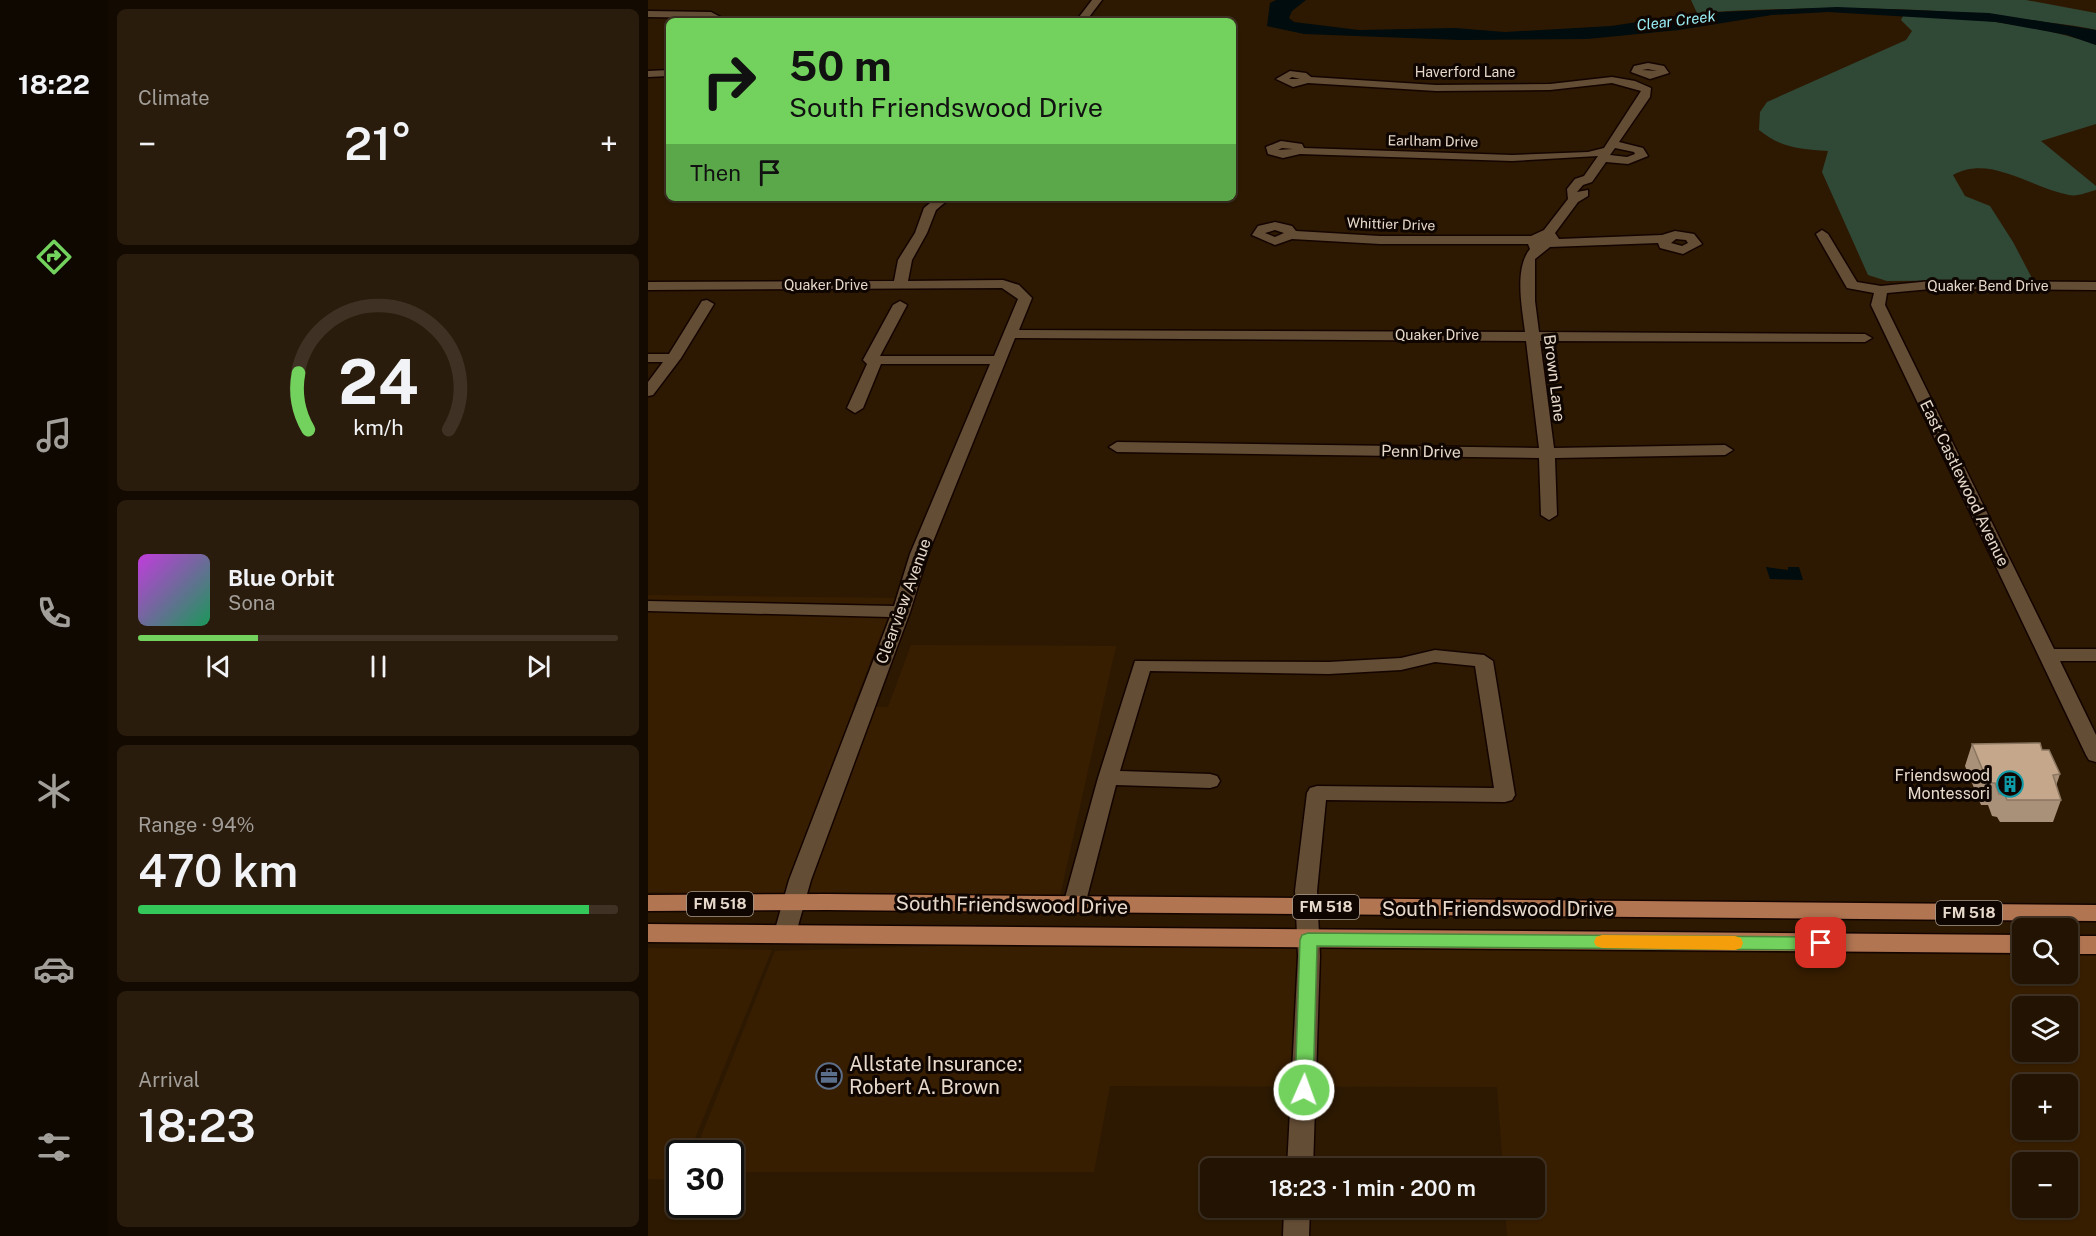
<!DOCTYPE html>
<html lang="en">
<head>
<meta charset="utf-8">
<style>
  body { margin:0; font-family:"Public Sans",sans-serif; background:#2a1c0c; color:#f1f3f6; height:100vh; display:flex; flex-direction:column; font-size:22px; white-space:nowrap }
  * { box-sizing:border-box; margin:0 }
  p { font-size:20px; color:#a29e99 }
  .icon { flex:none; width:33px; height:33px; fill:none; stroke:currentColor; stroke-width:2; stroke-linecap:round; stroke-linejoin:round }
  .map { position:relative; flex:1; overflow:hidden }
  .drawer { display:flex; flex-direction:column; gap:9px; padding:9px; background:#130a01; width:540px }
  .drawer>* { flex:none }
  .hud { position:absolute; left:18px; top:18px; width:570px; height:183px; border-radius:9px; box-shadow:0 2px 4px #0004,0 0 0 2px #3f3224; background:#72d25d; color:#111; overflow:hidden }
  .tools { position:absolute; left:1364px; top:918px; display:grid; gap:12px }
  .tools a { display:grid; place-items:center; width:66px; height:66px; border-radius:9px; background:#221302; box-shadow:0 2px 4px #0004,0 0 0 2px #3f3224; font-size:30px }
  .speed { position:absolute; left:18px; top:1140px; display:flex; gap:12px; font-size:30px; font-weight:700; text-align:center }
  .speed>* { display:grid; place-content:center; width:78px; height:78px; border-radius:50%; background:#221302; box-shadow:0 2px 4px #0004,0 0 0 2px #3f3224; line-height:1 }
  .speed .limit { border:3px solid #111; border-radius:9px; background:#fff; color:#111 }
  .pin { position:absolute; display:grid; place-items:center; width:51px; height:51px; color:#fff; margin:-26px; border-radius:12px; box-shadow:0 3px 9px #0006 }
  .me { position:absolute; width:66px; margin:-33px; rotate:2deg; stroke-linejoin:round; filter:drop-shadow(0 0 4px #0008) }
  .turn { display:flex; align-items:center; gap:21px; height:126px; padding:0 24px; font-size:27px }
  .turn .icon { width:78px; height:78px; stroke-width:2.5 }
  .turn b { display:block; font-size:42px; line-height:51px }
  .then { display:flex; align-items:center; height:57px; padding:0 24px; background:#0003; gap:12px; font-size:22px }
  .big { font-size:45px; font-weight:600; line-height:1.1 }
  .drawer .card { flex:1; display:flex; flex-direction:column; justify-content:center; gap:9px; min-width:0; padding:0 21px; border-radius:9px; background:#2a1c0c }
  .drawer .dial { align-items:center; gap:0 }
  .dial svg { height:156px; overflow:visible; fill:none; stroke:#3f3224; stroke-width:7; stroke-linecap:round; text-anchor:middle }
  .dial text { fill:#f1f3f6; stroke:none }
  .song { display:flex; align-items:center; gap:18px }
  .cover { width:72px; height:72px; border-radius:9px; background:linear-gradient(135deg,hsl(290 70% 55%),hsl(150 70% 35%)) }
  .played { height:6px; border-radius:3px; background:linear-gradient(90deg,#72d25d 25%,#3f3224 25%) }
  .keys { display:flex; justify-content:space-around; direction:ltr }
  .heat { display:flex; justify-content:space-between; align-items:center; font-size:33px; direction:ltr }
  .charge { height:9px; border-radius:4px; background:linear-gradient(90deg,#34c759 94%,#3f3224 0) }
  .trip { position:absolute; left:552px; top:1158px; width:345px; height:60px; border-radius:9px; background:#221302; box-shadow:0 2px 4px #0004,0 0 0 2px #3f3224; font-weight:600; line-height:60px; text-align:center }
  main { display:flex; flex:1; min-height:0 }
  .tab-bar { display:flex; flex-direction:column; width:108px; justify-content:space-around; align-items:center; background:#0e0801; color:#a29e99 }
  .tab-bar .icon { width:42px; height:42px }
  .tab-bar .on { color:#72d25d }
  .tab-bar b { font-size:27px; color:#f1f3f6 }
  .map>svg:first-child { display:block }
  .built { fill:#381e00; fill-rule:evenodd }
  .green { fill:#304836 }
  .water { fill:#000c0e }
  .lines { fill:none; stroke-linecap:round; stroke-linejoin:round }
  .street-casing { stroke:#140400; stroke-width:3 }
  .primary-casing { stroke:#140400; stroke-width:3 }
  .street { fill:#644d35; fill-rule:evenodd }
  .primary { fill:#b17551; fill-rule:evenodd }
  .wall { fill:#a99078 }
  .building { fill:#c5a88b; stroke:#8a7661; stroke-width:1.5 }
  .route { fill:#72d25d; stroke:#4a883c; stroke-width:1.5 }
  .slow { fill:#f59e0b }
  .labels { text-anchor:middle; stroke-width:6; stroke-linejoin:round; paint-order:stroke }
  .far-street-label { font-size:14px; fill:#e7d9cb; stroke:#0f0601 }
  .far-water-label { font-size:15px; font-style:italic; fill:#98ecf4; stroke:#0f0601 }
  .shield { fill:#0f0601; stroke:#a69a8e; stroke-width:1.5 }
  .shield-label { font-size:15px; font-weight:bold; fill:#e7d9cb }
  .street-label { font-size:16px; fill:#e7d9cb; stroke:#0f0601 }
  .poi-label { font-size:16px; fill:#e7d9cb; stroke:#0f0601; text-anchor:end }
  .near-street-label { font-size:20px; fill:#e7d9cb; stroke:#0f0601 }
  .near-poi-label { font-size:20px; fill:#e7d9cb; stroke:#0f0601; text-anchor:start }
</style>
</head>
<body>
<main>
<nav class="tab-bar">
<b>18:22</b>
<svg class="icon on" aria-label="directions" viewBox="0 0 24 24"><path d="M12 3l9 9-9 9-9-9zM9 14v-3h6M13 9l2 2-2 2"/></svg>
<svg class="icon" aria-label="music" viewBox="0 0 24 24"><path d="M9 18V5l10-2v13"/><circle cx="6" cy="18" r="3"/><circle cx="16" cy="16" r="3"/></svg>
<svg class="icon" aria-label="phone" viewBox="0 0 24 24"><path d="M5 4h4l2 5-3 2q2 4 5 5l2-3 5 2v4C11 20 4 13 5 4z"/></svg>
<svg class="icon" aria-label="climate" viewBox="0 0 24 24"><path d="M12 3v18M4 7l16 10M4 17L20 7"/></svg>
<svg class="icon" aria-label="car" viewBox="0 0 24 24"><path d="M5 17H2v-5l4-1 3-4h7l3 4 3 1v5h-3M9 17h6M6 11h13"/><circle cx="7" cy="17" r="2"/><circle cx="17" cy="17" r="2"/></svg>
<svg class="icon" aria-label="filters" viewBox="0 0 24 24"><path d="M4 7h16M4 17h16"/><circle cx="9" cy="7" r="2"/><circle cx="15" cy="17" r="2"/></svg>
</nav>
<section class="drawer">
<div class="card"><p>Climate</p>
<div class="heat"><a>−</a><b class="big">21°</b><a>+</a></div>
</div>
<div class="card dial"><svg viewBox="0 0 100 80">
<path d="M14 69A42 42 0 1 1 86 69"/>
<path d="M14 69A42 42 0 0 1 9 40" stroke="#72d25d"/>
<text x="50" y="56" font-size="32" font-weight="700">24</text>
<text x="50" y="72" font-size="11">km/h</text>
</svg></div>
<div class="card">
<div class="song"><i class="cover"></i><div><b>Blue Orbit</b><p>Sona</p></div></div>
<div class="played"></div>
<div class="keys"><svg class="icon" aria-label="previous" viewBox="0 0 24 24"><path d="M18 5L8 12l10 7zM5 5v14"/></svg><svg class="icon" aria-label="pause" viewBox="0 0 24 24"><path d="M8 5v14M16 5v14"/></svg><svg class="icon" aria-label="next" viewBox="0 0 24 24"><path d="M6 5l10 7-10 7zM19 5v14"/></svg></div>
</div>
<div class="card"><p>Range · 94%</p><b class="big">470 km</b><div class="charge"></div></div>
<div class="card"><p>Arrival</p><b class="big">18:23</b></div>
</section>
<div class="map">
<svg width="1448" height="1236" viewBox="0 0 1448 1236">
  <rect width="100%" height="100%" fill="#2d1902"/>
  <!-- built -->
  <g class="built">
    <polygon points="0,595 247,598 205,707 240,707 263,645 468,646 412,896 0,892"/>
    <path d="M 300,946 L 1374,955 L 1374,974 L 1419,974 L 1419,955 L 1448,955 L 1448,1236 L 859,1236 L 857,1208 L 886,1208 L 886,1168 L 855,1168 L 849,1087 L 462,1086 L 446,1172 L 83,1172 L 82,1154 L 46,1154 L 127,951 ZM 1374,1006 L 1419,1006 L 1419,1052 L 1374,1052 ZM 1374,1084 L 1419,1084 L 1419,1130 L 1374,1130 ZM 1374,1162 L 1419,1162 L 1419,1208 L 1374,1208 Z"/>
    <polygon points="0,948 124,950 41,1153 32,1154 31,1180 0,1179"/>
  </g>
  <!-- green -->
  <g class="green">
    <path d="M 1043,0 L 1378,0 L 1448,13 L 1448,30 C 1428,25 1409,24 1389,21 C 1276,5 1163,6 1049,13 Z"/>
    <path d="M 1255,16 C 1315,16 1391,24 1448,45 L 1448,124 L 1393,141 L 1448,186 L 1448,190 C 1440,192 1429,197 1421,195 C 1383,188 1342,154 1305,175 L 1317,196 L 1342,206 L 1365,242 L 1385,280 L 1239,281 L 1220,275 L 1174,172 L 1180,151 C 1152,149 1133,148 1111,130 L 1112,112 L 1119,102 L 1258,40 L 1264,31 L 1253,20 Z"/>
  </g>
  <!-- water -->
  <g class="water">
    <polygon points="628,0 658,0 644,11 641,18 646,22 711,30 807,28 857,32 963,26 1049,13 1189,7 1341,13 1448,30 1448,45 1419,35 1348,22 1180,12 1124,15 1031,30 939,39 812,40 656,34 619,26 622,3"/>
    <polygon points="1118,567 1140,570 1140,567 1151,567 1155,580 1122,579"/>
  </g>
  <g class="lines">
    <!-- street casing -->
    <g class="street-casing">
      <g id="street">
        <polygon points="444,0 454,0 438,21 428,21"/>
        <polygon points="0,11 63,12 80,21 61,18 0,17"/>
        <path d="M 1000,63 L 1016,66 L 1021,73 L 1002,79 L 983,72 L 986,66 ZM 1000,69 L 1009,71 L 994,70 Z"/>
        <polygon points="21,70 21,76 0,77 0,71"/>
        <path d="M 642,71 L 658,73 L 663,77 L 788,85 L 902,84 L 964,77 L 987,81 L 1003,88 L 1002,97 L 971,142 L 995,148 L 1000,156 L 980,164 L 958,162 L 944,182 L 935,185 L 929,192 L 940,190 L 940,196 L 930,202 L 907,233 L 911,239 L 1014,235 L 1027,231 L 1046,234 L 1054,244 L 1035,254 L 1012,248 L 1010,243 L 902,247 L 887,259 L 887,301 L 891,332 L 1217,334 L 1224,338 L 1217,342 L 892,341 L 906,448 L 1077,445 L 1085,450 L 1077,455 L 907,458 L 909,515 L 901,520 L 893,515 L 891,458 L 469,452 L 461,447 L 469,442 L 891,448 L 878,341 L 367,338 L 280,554 L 262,612 L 163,880 L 148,933 L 145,939 L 137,942 L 129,939 L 126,933 L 141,880 L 242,617 L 0,611 L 0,601 L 246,606 L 262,554 L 342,364 L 233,364 L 215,408 L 207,413 L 199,408 L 219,364 L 215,360 L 245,305 L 252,301 L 259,305 L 232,356 L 346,356 L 370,299 L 354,288 L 0,290 L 0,282 L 246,281 L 250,260 L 267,233 L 276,208 L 288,198 L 302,198 L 288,210 L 279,233 L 264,260 L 260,281 L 355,280 L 371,285 L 384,298 L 371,330 L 877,332 C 874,307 866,269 882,249 L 880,244 L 732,244 L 644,239 L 627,245 L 604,235 L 610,226 L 627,222 L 644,226 L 648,231 L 732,236 L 883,236 L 896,230 L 920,199 L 919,189 L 927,179 L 936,176 L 950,156 L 864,161 L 652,154 L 635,158 L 620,154 L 618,147 L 633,141 L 654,144 L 656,148 L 864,155 L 940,152 L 956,148 L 993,91 L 964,83 L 902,90 L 788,91 L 660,83 L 645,87 L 628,79 ZM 644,77 L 652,79 L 641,79 ZM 634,148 L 645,149 L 630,150 ZM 967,148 L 986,152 L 987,154 L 979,157 L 962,155 ZM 627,230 L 636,233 L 627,237 L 617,233 ZM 1028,239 L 1038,240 L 1040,243 L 1034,246 L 1023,243 Z"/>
        <polygon points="1174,230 1180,234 1209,282 1233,286 1283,281 1448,282 1448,290 1283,289 1239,293 1237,305 1406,649 1448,649 1448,661 1412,661 1448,735 1448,762 1441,760 1438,755 1223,305 1226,293 1199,288 1168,234"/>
        <polygon points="59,300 66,304 33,358 5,395 0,396 0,382 15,362 0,362 0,354 21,354 54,301"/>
        <polygon points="787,650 836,655 845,661 867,795 864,800 857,802 678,800 669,891 672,956 665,1168 639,1168 650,956 647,891 659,793 662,788 669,786 846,788 827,666 787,662 753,670 681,674 502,671 472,771 562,774 569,776 572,781 569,786 562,788 468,785 437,905 434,911 426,913 418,911 415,905 450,778 487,661 681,662 753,658"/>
        <polygon points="636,1208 662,1208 661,1236 635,1236"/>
      </g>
    </g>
    <!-- primary casing -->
    <g class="primary-casing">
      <g id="primary">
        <polygon points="179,894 1448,905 1448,921 179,910 0,911 0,895"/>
        <polygon points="0,924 1374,935 1374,953 0,942"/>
        <rect x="1419" y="936" width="29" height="18"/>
      </g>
    </g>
    <!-- street -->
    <use href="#street" class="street"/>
    <!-- primary -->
    <use href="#primary" class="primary"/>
  </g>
  <!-- wall -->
  <polygon class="wall" points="1324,744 1394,750 1412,774 1408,786 1413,800 1405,822 1352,822 1349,817 1344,816 1340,805 1333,805 1317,766"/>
  <!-- building -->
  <polygon class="building" points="1392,743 1394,750 1401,750 1412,774 1405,775 1413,800 1359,800 1357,795 1351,794 1347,783 1340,783 1324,744"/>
  <!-- route -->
  <polygon class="route" points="660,933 1173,937 1179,939 1182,943 1179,948 1173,950 669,946 665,1090 663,1095 656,1098 650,1095 647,1090 652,940 654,935"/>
  <!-- slow -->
  <polygon class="slow" points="954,935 1087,936 1093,938 1095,943 1093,948 1087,950 954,948 948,946 946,942 948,937"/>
  <!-- icons -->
  <defs>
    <g id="building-ring" transform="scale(1.35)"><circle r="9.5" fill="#0f0601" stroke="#0f9aa8" stroke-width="1.5"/><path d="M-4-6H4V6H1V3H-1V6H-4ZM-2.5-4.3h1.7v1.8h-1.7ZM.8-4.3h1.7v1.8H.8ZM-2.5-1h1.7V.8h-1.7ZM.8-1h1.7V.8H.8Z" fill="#0f9aa8"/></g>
    <g id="office-ring" transform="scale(1.35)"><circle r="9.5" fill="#0f0601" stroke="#5c6f8a" stroke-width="1.5"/><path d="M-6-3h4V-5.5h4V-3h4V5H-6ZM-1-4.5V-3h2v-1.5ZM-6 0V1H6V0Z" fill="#5c6f8a"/></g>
  </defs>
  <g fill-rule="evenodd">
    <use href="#building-ring" x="1362" y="784"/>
    <use href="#office-ring" x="181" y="1076"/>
  </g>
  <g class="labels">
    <!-- far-street labels -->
    <g class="far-street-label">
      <text x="817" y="77">Haverford Lane</text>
      <text transform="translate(785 141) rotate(1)" y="5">Earlham Drive</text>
      <text transform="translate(743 224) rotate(2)" y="5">Whittier Drive</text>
      <text x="178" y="290">Quaker Drive</text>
      <text x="1340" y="291">Quaker Bend Drive</text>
      <text x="789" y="340">Quaker Drive</text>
    </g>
    <!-- far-water labels -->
    <g class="far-water-label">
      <text transform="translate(1028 21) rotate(-7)" y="5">Clear Creek</text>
    </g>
    <!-- shield labels -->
    <g class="shield">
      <rect x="39" y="892" width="66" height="24" rx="4.5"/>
      <rect x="645" y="895" width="66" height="24" rx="4.5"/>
      <rect x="1288" y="901" width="66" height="24" rx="4.5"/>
    </g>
    <g class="shield-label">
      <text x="72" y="909">FM 518</text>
      <text x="678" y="912">FM 518</text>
      <text x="1321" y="918">FM 518</text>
    </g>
    <!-- street labels -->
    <g class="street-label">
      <text transform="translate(907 378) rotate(83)" y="6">Brown Lane</text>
      <text transform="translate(773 451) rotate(1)" y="6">Penn Drive</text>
      <text transform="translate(1317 483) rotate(64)" y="6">East Castlewood Avenue</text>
      <text transform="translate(255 601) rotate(-70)" y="6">Clearview Avenue</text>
    </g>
    <!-- poi labels -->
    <g class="poi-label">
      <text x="1342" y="781">Friendswood<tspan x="1342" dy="18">Montessori</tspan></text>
    </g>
    <!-- near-street labels -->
    <g class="near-street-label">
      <text transform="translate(364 905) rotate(1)" y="7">South Friendswood Drive</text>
      <text x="850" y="916">South Friendswood Drive</text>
    </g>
    <!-- near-poi labels -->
    <g class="near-poi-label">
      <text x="201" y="1071">Allstate Insurance:<tspan x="201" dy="23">Robert A. Brown</tspan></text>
    </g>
  </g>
</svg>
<div class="tools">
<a><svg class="icon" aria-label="search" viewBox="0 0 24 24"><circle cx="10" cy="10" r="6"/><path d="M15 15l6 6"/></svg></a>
<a><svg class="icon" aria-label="layers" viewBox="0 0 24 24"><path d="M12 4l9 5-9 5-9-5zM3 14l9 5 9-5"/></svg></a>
<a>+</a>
<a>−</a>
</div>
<div class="speed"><div class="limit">30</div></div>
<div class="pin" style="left:1173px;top:943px;background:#d93025"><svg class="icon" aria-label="arrive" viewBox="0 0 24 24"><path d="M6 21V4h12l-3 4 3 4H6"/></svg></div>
<svg class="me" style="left:656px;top:1090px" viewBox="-20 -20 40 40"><circle r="17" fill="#72d25d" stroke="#fff" stroke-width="3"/><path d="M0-11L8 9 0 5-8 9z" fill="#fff"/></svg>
<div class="trip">18:23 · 1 min · 200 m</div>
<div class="hud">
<div class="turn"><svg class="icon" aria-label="right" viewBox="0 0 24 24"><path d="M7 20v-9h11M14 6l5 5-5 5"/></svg><div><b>50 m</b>South Friendswood Drive</div></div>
<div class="then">Then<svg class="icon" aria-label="arrive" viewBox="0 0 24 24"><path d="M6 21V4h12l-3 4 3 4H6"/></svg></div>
</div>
</div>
</main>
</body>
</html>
